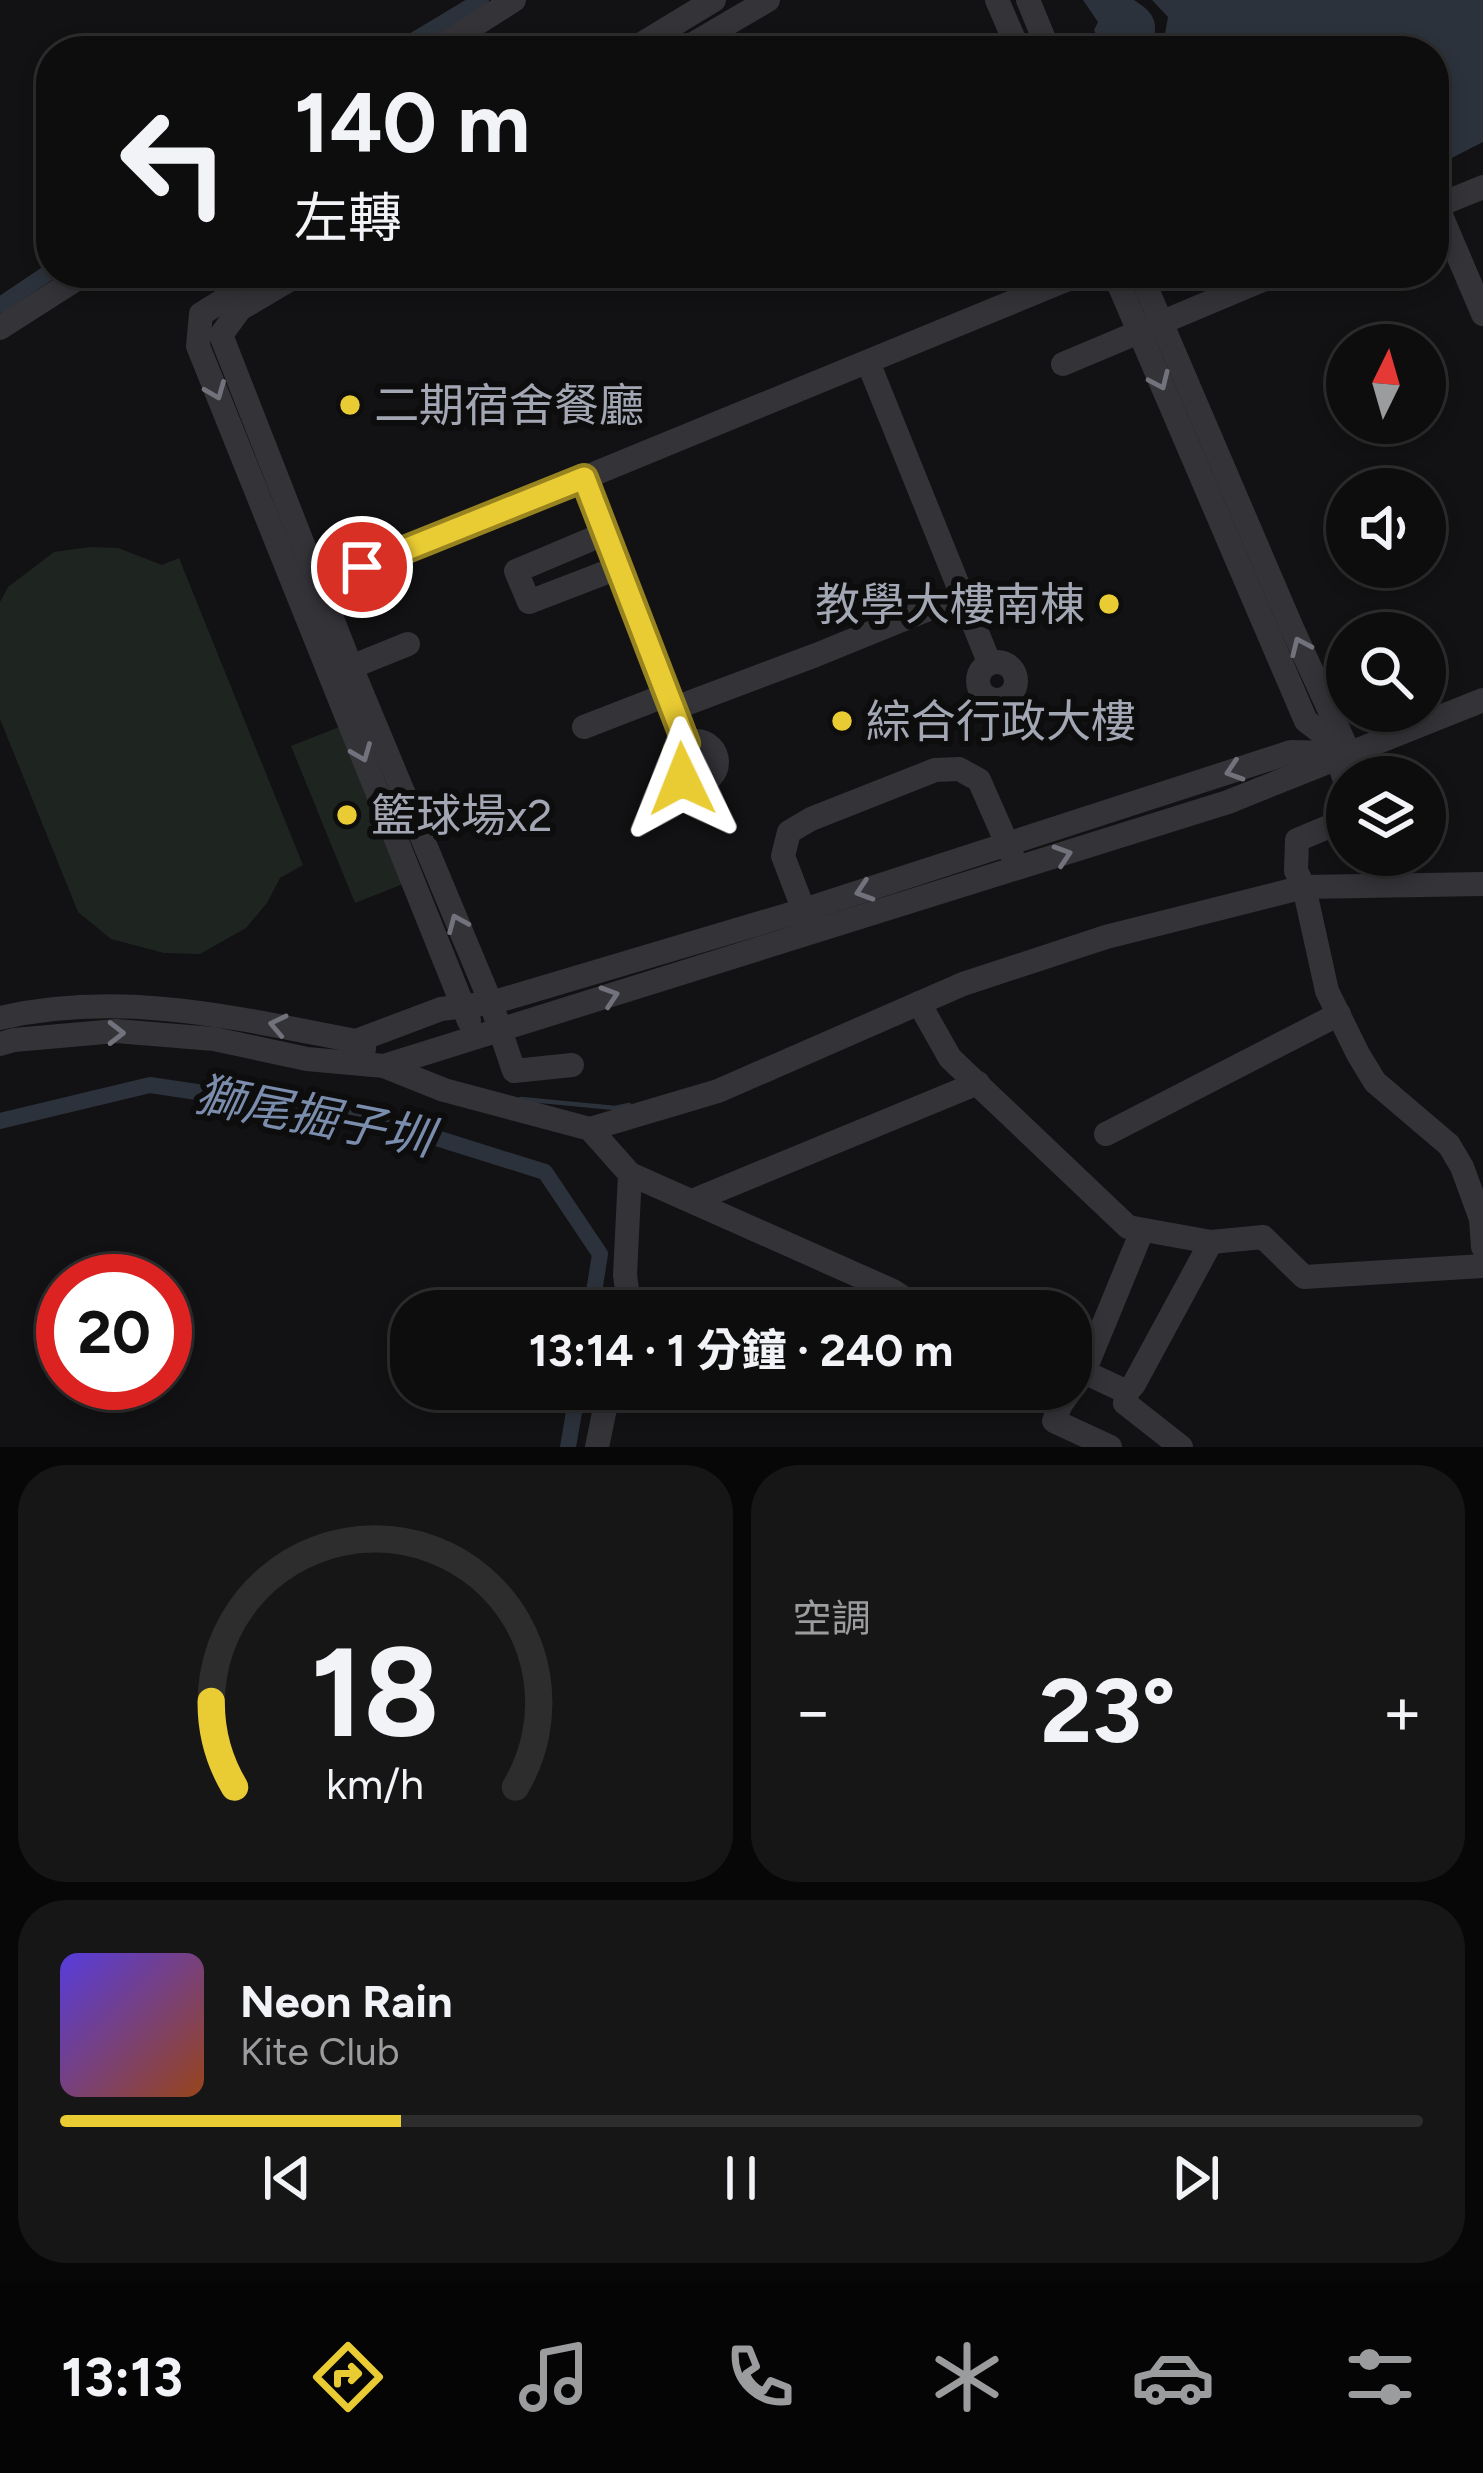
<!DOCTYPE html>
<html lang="zh-TW">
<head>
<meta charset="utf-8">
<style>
  body { margin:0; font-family:Figtree,"Noto Sans TC",sans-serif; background:#171617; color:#f1f3f6; height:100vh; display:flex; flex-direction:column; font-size:45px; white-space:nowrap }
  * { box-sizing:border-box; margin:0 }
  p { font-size:39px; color:#9b9c9e }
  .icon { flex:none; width:66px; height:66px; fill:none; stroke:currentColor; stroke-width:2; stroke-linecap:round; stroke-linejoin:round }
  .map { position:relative; height:1447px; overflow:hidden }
  .panel { display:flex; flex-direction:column; gap:18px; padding:18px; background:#080708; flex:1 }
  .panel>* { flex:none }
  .top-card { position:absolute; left:36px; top:36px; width:1413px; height:252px; border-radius:48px; box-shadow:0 6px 18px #0003,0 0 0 3px #2e2d2e; background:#0e0d0e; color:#f1f3f6; overflow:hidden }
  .needle { width:78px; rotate:5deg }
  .fabs { position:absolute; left:1326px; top:324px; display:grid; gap:24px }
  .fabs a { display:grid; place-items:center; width:120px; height:120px; border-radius:50%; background:#0e0d0e; box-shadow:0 6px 18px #0003,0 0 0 3px #2e2d2e; font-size:60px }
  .speed { position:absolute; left:36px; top:1254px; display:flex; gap:24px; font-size:60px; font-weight:700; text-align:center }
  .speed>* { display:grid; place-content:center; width:156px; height:156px; border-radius:50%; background:#0e0d0e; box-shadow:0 6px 18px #0003,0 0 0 3px #2e2d2e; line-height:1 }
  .speed .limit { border:18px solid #d22; background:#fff; color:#111 }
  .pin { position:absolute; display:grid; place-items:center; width:102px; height:102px; color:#fff; margin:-51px; border:6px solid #fff; border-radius:50%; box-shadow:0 3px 12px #0007 }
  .me { position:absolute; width:132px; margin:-66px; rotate:358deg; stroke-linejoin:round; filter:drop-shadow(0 0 9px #0008) }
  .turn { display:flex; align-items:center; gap:42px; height:252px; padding:0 60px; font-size:54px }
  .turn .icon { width:156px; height:156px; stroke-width:2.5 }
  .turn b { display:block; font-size:84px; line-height:102px }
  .big { font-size:90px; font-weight:700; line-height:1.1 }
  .panel .tile { flex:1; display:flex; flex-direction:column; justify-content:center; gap:18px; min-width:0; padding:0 42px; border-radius:48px; background:#171617 }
  .panel .dial { align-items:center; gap:0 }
  .dial svg { height:312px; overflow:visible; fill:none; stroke:#2e2d2e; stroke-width:7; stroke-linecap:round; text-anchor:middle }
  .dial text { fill:#f1f3f6; stroke:none }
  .song { display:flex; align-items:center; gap:36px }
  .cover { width:144px; height:144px; border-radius:18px; background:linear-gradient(135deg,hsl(250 70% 55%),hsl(20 70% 35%)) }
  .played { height:12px; border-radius:6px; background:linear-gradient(90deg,#e9cb33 25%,#2e2d2e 25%) }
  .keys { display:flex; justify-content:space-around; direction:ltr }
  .heat { display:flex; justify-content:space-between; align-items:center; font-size:66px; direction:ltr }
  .panel .tiles { flex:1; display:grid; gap:18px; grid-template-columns:1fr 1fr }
  .tile:last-child { grid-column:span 2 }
  .trip { position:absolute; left:390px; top:1290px; width:702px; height:120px; border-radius:48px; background:#0e0d0e; box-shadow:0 6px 18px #0003,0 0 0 3px #2e2d2e; font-weight:700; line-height:120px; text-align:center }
  .dock { display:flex; height:192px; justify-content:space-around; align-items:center; background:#060506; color:#9b9c9e }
  .dock .icon { width:84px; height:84px }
  .dock .current { color:#e9cb33 }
  .dock b { font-size:54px; color:#f1f3f6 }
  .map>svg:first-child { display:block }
  .green { fill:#1e2520 }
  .water { fill:#2c323b }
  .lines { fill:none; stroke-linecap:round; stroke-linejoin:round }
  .stream { stroke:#2c323b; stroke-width:4.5 }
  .canal { stroke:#2c323b; stroke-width:16 }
  .minor { stroke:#333338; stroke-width:24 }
  .oneway { stroke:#71727c }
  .route-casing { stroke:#978421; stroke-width:30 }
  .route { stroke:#e9cb33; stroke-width:21 }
  .poi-dot { fill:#e9cb33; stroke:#0d0d0e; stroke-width:4.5 }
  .labels { text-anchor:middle; stroke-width:12; stroke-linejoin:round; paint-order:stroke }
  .poi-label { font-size:45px; fill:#a3a6b3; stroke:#0d0d0e; text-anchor:start }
  .water-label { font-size:48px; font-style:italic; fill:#7b8dad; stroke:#0d0d0e }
</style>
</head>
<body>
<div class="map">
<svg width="1483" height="1447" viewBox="0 0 1483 1447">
  <rect width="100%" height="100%" fill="#121113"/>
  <!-- green -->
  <g class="green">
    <polygon points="90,547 118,548 162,565 179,558 303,865 280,878 267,903 246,928 200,954 164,953 111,939 78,912 0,719 0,602 8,587 54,552"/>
    <polygon points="339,727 403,884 355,903 291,746"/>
  </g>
  <!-- water -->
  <g class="water">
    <path d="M 1083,0 L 1134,0 C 1159,16 1157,24 1152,51 L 1104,51 L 1094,30 L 1098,22 Z"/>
    <polygon points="1152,0 1483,0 1483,142 1434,167 1434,51 1162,51 1168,17"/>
  </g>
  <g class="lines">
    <!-- stream -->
    <polyline class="stream" points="521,1099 615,1108 629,1105"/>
    <!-- canal -->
    <g class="canal">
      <polyline points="396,51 481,0"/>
      <polyline points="0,305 51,271"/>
      <polyline points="0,1121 150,1085 376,1119 545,1172 600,1254 591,1311"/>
      <polyline points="568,1447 578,1389"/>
    </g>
    <!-- minor -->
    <g class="minor">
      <polyline points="997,0 1019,51"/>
      <polyline points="1028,0 1049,51"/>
      <polyline points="434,51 514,0"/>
      <polyline points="630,51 714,0"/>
      <polyline points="681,51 768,0"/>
      <polyline points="1437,206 1483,314"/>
      <polyline points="1434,207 1483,187"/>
      <polyline points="267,273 201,314 198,346 469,1021"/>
      <polyline points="301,273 240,309 221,335 351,667 491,1003 514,1071 572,1065"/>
      <polyline points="1114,273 1306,721 1347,752"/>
      <polyline points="1140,273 1292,628 1349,753 1342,772 1347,786"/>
      <polyline points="0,328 86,273"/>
      <polyline points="868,362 989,662"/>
      <polyline points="1063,364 1279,273"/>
      <polyline points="584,478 686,743"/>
      <polyline points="606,533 516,571 529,602 620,567"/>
      <polyline points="305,588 584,478 1083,273"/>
      <circle cx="997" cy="681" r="19"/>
      <polyline points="351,667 408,644"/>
      <polyline points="675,708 816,655 961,596"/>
      <polyline points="584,727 669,694"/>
      <circle cx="696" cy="762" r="21"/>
      <polyline points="1347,819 1297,840 1296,871 1304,887 1327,991 1358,1054 1375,1082 1449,1145 1462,1167 1481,1219 1483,1247"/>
      <polyline points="809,924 783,856 789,832 811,819 935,770 959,769 979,780 1012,855"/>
      <polyline points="919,1003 950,1058 1128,1227 1211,1242 1263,1237 1304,1277 1483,1266"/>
      <path d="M 0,1018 C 122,990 236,1018 356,1041 L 364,1049"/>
      <polyline points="356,1041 441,1009 491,1003 804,910 1291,752 1340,753"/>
      <polyline points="0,1044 14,1040 116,1031 214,1039 307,1059 384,1066 444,1090 590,1129 630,1174 625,1275 630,1311"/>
      <polyline points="384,1066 1228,802 1483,700"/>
      <polyline points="590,1129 718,1091 963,984 1106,937 1304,887 1483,884"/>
      <polyline points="1106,1134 1339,1014"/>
      <polyline points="630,1174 893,1291 923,1311"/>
      <polyline points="692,1201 978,1083"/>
      <polyline points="1084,1372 1142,1231"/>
      <polyline points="1038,1389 1061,1404"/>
      <polyline points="1127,1392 1134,1384 1211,1242"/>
      <polyline points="597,1447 609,1389"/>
      <polyline points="1110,1447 1054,1421 1061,1404 1084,1372 1127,1392 1125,1403 1181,1447"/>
    </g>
  </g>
  <!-- one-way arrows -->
  <defs><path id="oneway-chevron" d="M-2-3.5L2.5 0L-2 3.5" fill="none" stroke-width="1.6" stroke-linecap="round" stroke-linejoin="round" transform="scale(3)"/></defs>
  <g class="oneway">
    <use href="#oneway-chevron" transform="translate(1160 381) rotate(66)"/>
    <use href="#oneway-chevron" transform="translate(216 391) rotate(68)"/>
    <use href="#oneway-chevron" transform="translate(1300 646) rotate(-114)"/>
    <use href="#oneway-chevron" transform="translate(362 753) rotate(68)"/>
    <use href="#oneway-chevron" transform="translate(1234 771) rotate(162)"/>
    <use href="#oneway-chevron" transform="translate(1063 855) rotate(-18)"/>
    <use href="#oneway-chevron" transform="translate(864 891) rotate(162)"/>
    <use href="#oneway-chevron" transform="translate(457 923) rotate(-113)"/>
    <use href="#oneway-chevron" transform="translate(610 996) rotate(-18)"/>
    <use href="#oneway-chevron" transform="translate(278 1025) rotate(-168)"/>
    <use href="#oneway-chevron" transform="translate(116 1033)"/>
  </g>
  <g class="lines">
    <!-- route casing -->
    <g class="route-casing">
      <polyline id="route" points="362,567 584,478 686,743 677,752 675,766 682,779"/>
    </g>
    <!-- route -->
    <use href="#route" class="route"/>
  </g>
  <!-- markers -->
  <g class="poi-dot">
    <circle cx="350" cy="405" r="12"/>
    <circle cx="1109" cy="604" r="12"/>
    <circle cx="842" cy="721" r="12"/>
    <circle cx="347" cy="815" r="12"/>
  </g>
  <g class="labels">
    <!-- poi labels -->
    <g class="poi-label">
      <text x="374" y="421">二期宿舍餐廳</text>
      <text x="1085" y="620" text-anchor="end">教學大樓南棟</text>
      <text x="866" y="737">綜合行政大樓</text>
      <text x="371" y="831">籃球場x2</text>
    </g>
    <!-- water labels -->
    <g class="water-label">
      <text transform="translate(314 1116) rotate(11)" y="17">獅尾掘子圳</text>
    </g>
  </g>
</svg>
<div class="fabs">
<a><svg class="needle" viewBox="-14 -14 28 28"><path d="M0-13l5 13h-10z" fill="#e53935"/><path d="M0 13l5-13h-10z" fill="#9b9c9e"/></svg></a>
<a><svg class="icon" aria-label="sound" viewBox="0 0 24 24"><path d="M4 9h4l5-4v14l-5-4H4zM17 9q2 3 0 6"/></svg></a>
<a><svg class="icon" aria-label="search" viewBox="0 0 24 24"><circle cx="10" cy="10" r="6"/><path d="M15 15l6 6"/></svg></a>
<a><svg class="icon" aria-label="layers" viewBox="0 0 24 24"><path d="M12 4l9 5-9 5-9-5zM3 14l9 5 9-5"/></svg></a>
</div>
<div class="speed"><div class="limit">20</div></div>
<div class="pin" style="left:362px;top:567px;background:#d93025"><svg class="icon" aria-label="arrive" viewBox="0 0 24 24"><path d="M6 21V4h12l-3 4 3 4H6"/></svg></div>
<svg class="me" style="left:682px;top:779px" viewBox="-20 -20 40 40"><path d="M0-17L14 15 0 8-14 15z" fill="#e9cb33" stroke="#fff" stroke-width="4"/></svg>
<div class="trip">13:14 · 1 分鐘 · 240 m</div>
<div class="top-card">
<div class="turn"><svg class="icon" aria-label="left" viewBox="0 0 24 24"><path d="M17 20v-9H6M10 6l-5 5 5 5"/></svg><div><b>140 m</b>左轉</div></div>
</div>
</div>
<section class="panel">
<div class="tiles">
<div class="tile dial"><svg viewBox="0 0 100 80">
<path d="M14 69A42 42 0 1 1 86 69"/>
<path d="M14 69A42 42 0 0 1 8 47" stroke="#e9cb33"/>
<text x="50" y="56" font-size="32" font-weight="700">18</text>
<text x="50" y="72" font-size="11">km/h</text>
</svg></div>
<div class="tile"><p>空調</p>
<div class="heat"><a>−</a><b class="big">23°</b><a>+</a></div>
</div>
<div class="tile">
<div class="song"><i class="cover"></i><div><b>Neon Rain</b><p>Kite Club</p></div></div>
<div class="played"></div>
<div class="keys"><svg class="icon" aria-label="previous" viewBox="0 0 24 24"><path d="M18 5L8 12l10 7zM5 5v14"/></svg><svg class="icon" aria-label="pause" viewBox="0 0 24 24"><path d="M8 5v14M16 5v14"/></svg><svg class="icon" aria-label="next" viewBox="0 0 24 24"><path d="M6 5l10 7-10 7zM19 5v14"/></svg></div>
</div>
</div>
</section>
<nav class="dock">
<b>13:13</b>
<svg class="icon current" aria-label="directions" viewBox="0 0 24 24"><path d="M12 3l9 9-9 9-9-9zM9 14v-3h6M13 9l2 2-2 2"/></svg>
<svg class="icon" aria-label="music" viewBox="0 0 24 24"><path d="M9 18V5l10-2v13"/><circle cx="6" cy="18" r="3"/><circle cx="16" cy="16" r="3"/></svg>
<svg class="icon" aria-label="phone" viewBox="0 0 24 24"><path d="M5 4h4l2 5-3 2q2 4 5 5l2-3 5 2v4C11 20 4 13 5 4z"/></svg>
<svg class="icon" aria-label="climate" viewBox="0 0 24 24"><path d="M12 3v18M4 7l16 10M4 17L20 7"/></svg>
<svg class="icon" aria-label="car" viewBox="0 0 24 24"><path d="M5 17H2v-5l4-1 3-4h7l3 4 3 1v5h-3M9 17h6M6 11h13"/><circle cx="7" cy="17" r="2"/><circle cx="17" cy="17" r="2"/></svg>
<svg class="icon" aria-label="filters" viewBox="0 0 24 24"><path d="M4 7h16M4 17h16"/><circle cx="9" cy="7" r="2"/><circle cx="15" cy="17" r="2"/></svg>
</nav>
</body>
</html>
